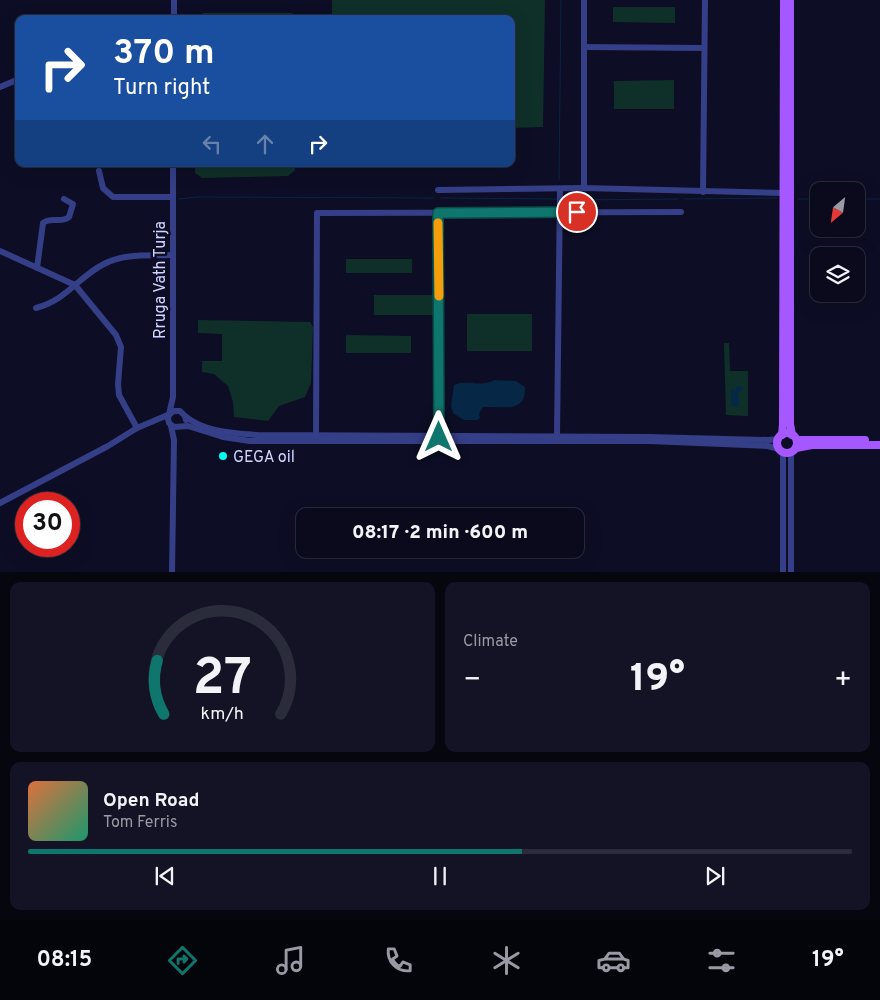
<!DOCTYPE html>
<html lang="en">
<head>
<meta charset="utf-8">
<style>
  body { margin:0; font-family:Overpass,sans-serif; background:#131325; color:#f1f3f6; height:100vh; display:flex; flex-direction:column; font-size:19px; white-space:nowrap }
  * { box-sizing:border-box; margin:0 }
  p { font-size:16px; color:#999aa3 }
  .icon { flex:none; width:28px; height:28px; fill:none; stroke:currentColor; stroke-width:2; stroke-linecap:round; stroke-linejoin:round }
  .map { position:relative; height:572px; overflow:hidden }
  .drawer { display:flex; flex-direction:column; gap:10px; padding:10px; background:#06060f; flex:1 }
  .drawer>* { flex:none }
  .hud { position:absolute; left:15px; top:15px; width:500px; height:152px; border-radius:10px; box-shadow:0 5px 20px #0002,0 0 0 1px #2a2b3b; background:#1a4fa0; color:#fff; overflow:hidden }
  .needle { width:32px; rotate:209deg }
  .fabs { position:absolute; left:810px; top:182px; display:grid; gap:10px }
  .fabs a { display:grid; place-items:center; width:55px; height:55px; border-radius:10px; background:#0a0a1c; box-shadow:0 5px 20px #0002,0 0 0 1px #2a2b3b; font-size:25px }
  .speed { position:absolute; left:15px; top:492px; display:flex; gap:10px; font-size:25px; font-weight:700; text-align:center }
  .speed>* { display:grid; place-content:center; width:65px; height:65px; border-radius:50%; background:#0a0a1c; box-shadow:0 5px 20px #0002,0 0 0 1px #2a2b3b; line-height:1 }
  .speed .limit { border:8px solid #d22; background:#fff; color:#111 }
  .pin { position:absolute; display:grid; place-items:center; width:42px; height:42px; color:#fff; margin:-21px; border:2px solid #fff; border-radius:50%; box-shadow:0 1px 5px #0007 }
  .me { position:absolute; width:55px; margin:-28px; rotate:0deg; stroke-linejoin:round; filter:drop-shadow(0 0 4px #0008) }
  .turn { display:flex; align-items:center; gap:18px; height:105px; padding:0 15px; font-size:22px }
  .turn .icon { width:65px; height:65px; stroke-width:2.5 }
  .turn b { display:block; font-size:35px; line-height:42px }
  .lanes { display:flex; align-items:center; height:48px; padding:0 15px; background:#0003; justify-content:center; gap:25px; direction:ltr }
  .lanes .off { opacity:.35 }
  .big { font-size:38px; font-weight:800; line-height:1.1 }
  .drawer .card { flex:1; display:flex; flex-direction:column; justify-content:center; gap:8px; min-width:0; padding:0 18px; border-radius:10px; background:#131325 }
  .drawer .dial { align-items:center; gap:0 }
  .dial svg { height:130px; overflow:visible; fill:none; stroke:#2a2b3b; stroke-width:7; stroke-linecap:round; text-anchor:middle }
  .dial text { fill:#f1f3f6; stroke:none }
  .song { display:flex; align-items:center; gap:15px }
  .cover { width:60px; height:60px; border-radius:8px; background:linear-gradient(135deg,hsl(20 70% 55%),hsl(160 70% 35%)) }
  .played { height:5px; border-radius:2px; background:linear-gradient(90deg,#0f766e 60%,#2a2b3b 60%) }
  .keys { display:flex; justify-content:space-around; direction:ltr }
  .heat { display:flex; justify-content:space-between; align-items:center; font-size:28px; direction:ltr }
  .drawer .tiles { flex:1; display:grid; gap:10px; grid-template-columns:1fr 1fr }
  .card:last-child { grid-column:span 2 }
  .trip { position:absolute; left:296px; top:508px; width:288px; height:50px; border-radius:10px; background:#0a0a1c; box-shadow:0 5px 20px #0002,0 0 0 1px #2a2b3b; font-weight:800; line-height:50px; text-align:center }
  .tabs { display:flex; height:80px; justify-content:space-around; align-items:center; background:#04040b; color:#999aa3 }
  .tabs .icon { width:35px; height:35px }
  .tabs .selected { color:#0f766e }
  .tabs b { font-size:22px; color:#f1f3f6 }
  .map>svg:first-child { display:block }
  .green { fill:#0f3029 }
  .water { fill:#062745 }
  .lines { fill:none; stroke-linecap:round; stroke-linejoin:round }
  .stream { stroke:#062745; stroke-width:1 }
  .minor { stroke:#353f88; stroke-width:6 }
  .major { stroke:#a558ff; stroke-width:8 }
  .route-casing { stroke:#0a4d48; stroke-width:12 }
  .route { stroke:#0f766e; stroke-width:9 }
  .slow { stroke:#f59e0b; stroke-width:9 }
  .poi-dot { fill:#00fcec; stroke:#0d0d25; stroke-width:2 }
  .labels { text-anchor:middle; stroke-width:5; stroke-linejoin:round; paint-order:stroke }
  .street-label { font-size:16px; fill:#d1d4ff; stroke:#0d0d25 }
  .poi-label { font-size:16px; fill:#d1d4ff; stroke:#0d0d25; text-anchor:start }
</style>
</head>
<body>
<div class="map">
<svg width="880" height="573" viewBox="0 0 880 573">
  <rect width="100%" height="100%" fill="#0d0d25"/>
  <!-- green -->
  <g class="green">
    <polygon points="332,0 545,0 543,127 511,128 511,19 332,19"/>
    <polygon points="613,7 675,7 675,23 613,22"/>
    <polygon points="203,13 292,13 298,19 198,19 198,17"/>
    <polygon points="674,80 674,109 614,109 614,81"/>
    <polygon points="195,164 295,164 295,170 288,176 202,178 195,173"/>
    <rect x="346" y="259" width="66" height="14"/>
    <polygon points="374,295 434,295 435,315 374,315"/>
    <rect x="467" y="314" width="65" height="37"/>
    <polygon points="198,320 310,322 313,327 311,383 305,397 279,406 268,421 234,417 233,402 228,386 214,374 202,372 202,361 222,361 222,334 198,333"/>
    <polygon points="346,335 411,336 411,353 346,353"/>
    <polygon points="724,343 729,343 730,371 748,371 748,416 726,415"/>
  </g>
  <!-- water -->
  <g class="water">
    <path d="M 495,380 L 516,381 L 525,387 C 526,414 503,406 483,407 L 479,414 L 480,418 L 478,420 L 464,420 L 453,413 L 451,406 L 454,385 C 466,379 479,388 495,380 Z"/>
    <polygon points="738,386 741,386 743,389 739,393 739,407 731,406 731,389 735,389"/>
  </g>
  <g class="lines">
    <!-- stream -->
    <g class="stream">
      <polyline points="559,180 561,0"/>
      <polyline points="441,198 557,199"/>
      <polyline points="179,199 198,197 435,198"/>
      <polyline points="684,199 777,198"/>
      <polyline points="798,199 819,199"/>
      <polyline points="856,199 880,199"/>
      <polyline points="564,200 678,199"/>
    </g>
    <!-- minor -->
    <g class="minor">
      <polyline points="174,0 174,19"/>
      <polyline points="584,47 704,48"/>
      <polyline points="0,87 19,79"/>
      <polyline points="173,164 173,397 168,419 169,423 174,427 188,426 223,437 250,441 650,441 768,446 779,449"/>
      <polyline points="99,171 103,188 113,197 173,197"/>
      <polyline points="584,188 584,0"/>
      <polyline points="438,190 584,188 784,193"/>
      <polyline points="703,192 705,0"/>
      <polyline points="438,213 439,437"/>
      <polyline points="0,251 75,285 116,335 121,347 118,384 119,395 137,428"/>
      <path d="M 37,268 L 43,223 C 51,216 61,224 69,217 L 73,204 L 64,199"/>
      <path d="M 36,308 C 67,300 78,277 104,264 C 124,253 150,256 172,255"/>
      <polyline points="171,413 174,411 180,411 185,416 186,420"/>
      <path d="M 185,416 C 204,432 233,433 257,435 L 648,437 L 768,440 L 779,439"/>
      <polyline points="171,426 174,440 172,573"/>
      <polyline points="557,436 560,189"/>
      <polyline points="316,437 317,213 681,212"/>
      <polyline points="0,503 108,446 137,428 170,414"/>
      <polyline points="783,573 783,452"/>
      <polyline points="791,573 791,453"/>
    </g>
    <!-- major -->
    <g class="major">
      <polyline points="790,0 790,424 792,435"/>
      <circle cx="787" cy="443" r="10"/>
      <polyline points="782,435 783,424 784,0"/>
      <polyline points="797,440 865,440"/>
      <polyline points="796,448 812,445 880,445"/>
    </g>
  </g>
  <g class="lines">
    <!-- route casing -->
    <g class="route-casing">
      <polyline id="route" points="439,437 438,213 577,212"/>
    </g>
    <!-- route -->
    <use href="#route" class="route"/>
    <!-- slow -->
    <polyline class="slow" points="438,223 439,296"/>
  </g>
  <!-- markers -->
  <circle class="poi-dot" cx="223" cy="456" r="5"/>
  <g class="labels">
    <!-- street labels -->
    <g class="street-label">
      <text transform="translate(159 280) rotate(-90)" y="6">Rruga Vath Turja</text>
    </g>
    <!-- poi labels -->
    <g class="poi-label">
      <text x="233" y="462">GEGA oil</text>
    </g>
  </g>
</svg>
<div class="fabs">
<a><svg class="needle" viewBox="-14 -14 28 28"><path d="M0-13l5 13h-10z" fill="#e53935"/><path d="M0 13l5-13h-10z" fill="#999aa3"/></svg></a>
<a><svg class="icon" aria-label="layers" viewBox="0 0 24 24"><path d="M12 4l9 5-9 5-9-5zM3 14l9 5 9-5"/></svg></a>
</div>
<div class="speed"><div class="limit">30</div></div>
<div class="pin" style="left:577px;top:212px;background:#d93025"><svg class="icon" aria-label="arrive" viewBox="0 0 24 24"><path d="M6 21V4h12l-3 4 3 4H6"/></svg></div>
<svg class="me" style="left:439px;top:437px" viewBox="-20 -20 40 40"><path d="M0-17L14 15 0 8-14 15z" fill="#0f766e" stroke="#fff" stroke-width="4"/></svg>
<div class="trip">08:17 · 2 min · 600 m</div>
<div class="hud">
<div class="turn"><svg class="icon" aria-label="right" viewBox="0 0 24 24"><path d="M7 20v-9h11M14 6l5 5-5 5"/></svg><div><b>370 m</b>Turn right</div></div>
<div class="lanes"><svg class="icon off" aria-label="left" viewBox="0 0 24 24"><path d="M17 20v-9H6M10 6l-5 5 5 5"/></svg><svg class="icon off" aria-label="ahead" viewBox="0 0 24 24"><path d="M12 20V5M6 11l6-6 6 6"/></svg><svg class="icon" aria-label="right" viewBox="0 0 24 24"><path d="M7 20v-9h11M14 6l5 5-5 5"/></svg></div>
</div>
</div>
<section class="drawer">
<div class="tiles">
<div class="card dial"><svg viewBox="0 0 100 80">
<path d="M14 69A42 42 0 1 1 86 69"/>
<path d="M14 69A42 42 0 0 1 10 36" stroke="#0f766e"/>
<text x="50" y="56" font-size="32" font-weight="700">27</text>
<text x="50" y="72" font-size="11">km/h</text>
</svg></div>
<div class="card"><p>Climate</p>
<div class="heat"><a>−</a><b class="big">19°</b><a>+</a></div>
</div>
<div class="card">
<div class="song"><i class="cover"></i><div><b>Open Road</b><p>Tom Ferris</p></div></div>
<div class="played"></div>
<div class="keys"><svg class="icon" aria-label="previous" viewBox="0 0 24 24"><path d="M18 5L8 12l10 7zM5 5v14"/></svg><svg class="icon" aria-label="pause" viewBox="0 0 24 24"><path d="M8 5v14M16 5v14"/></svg><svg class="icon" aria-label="next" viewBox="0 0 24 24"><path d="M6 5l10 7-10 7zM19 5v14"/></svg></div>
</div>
</div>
</section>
<nav class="tabs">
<b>08:15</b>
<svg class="icon selected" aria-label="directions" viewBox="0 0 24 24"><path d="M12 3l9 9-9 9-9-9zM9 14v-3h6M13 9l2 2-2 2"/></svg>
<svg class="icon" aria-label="music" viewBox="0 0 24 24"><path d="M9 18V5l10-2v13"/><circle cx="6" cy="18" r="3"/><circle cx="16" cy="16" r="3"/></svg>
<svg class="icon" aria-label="phone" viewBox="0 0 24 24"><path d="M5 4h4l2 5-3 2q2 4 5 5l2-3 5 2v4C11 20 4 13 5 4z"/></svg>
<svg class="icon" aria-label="climate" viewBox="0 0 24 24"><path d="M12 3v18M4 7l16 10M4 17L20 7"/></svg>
<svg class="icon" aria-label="car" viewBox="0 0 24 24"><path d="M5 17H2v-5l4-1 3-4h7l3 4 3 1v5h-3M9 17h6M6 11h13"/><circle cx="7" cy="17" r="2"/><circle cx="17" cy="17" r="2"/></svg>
<svg class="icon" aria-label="filters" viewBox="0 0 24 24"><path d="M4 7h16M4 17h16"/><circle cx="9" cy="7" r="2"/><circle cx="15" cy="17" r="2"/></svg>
<b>19°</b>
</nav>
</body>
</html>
